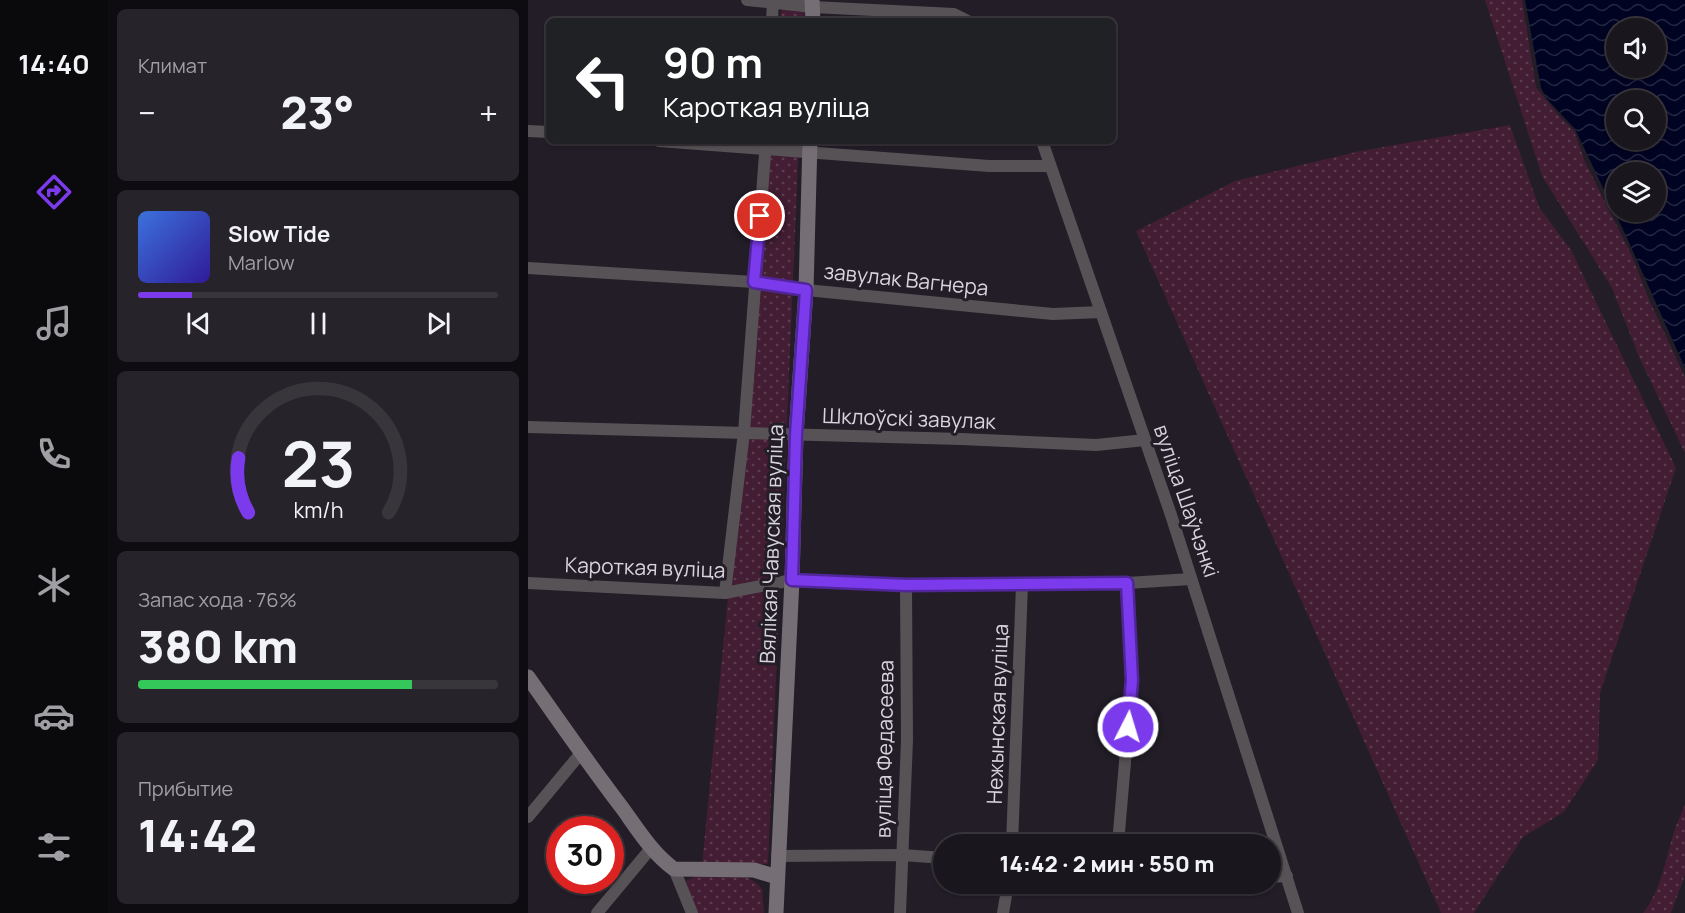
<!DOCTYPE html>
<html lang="ru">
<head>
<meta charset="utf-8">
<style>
  body { margin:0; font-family:Manrope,sans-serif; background:#27232a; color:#f1f3f6; height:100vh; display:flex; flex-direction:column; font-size:22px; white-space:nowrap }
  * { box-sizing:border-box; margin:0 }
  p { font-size:20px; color:#9f9fa4 }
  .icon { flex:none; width:33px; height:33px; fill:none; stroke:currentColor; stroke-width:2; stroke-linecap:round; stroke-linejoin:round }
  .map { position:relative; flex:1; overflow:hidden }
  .sheet { display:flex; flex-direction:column; gap:9px; padding:9px; background:#0e0c10; width:420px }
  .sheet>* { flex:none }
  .banner { position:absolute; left:18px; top:18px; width:570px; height:126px; border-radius:9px; box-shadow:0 2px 4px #0004,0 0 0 2px #38353b; background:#202124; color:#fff; overflow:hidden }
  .tools { position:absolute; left:1078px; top:18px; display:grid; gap:12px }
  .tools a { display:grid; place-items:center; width:60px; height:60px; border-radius:50%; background:#1a161d; box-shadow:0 2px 4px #0004,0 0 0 2px #38353b; font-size:30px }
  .speed { position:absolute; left:18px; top:816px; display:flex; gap:12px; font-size:30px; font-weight:700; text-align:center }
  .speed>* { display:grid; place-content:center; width:78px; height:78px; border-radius:50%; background:#1a161d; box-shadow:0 2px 4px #0004,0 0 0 2px #38353b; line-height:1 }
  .speed .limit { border:9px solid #d22; background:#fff; color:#111 }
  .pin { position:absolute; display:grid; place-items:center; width:51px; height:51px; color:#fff; margin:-26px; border:3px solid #fff; border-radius:50%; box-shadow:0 2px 6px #0007 }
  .me { position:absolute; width:66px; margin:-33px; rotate:5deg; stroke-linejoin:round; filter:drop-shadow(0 0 4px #0008) }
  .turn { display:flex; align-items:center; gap:21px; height:126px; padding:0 18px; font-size:27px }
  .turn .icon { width:78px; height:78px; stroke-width:2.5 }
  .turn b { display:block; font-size:42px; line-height:51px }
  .big { font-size:45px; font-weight:800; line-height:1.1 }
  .sheet .card { flex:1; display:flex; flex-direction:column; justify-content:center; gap:9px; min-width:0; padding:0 21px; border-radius:9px; background:#27232a }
  .sheet .dial { align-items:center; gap:0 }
  .dial svg { height:156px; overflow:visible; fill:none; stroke:#38353b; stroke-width:7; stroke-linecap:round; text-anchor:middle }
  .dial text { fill:#f1f3f6; stroke:none }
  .song { display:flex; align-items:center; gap:18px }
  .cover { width:72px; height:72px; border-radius:9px; background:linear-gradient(135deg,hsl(220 70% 55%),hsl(250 70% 35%)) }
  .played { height:6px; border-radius:3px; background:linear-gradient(90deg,#7c3aed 15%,#38353b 15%) }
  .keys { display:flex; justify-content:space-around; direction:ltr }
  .heat { display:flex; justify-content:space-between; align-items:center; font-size:33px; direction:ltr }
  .charge { height:9px; border-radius:4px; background:linear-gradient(90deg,#34c759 76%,#38353b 0) }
  .trip { position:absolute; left:405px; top:834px; width:348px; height:60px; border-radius:30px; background:#1a161d; box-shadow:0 2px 4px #0004,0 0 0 2px #38353b; font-weight:800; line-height:60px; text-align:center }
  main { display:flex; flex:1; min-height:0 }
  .menu { display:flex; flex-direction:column; width:108px; justify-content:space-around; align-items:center; background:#0a090c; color:#9f9fa4 }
  .menu .icon { width:42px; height:42px }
  .menu .on { color:#7c3aed }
  .menu b { font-size:27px; color:#f1f3f6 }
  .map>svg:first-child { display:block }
  .grass { fill:url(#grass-dots) }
  .water { fill:url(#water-waves); fill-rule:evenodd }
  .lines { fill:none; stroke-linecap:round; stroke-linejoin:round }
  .street { stroke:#565256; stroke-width:12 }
  .secondary { stroke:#756f75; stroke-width:15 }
  .route-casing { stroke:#51269a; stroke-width:15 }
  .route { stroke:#7c3aed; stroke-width:10 }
  .labels { text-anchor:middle; stroke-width:6; stroke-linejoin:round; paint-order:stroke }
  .street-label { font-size:21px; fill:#d7d4db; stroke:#221d27 }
</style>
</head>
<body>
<main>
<nav class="menu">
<b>14:40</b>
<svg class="icon on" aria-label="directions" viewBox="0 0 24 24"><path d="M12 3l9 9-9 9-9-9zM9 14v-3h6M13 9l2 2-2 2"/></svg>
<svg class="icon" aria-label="music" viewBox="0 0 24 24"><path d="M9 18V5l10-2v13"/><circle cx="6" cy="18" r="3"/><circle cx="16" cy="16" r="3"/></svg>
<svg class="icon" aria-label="phone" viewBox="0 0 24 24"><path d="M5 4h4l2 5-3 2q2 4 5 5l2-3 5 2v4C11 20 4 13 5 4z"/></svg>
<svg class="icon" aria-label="climate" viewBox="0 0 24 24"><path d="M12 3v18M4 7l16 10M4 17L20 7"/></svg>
<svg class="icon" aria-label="car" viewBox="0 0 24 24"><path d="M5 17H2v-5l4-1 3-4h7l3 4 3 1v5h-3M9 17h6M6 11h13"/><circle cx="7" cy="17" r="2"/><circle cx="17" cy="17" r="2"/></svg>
<svg class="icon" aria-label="filters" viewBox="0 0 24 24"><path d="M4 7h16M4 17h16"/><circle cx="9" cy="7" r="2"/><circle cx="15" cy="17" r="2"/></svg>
</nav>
<section class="sheet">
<div class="card"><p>Климат</p>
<div class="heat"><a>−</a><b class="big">23°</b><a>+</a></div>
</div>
<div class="card">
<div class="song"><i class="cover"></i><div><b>Slow Tide</b><p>Marlow</p></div></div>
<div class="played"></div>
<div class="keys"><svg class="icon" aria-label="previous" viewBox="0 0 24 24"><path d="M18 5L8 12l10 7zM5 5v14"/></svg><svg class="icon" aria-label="pause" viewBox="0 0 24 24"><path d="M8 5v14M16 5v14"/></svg><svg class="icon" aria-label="next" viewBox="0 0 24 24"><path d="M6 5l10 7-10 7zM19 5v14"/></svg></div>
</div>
<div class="card dial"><svg viewBox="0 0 100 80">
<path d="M14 69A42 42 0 1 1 86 69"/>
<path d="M14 69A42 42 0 0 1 9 41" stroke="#7c3aed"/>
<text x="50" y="56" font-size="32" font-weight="700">23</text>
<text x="50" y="72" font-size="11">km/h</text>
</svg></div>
<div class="card"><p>Запас хода · 76%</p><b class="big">380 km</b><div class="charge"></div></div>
<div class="card"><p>Прибытие</p><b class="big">14:42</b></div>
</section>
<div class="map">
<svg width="1157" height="913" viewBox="0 0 1157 913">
  <defs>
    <pattern id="grass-dots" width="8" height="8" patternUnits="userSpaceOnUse" patternTransform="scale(1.5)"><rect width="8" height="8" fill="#421d33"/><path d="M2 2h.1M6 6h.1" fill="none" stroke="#5d3d50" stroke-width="1.8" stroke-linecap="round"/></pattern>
    <pattern id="water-waves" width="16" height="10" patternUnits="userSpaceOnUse" patternTransform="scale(1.5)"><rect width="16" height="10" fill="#000321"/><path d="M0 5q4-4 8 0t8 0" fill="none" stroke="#242741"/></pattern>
  </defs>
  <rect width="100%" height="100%" fill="#221d27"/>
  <!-- grass -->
  <g class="grass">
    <polygon points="254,0 277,0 276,21 252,21"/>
    <polygon points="957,0 994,0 1008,87 1032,117 1046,131 1057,162 1103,254 1122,302 1157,377 1157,453 1111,357 1084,288 1014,176"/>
    <polygon points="982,125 1011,207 1043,250 1148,468 1072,693 1070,760 1036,812 995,837 946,913 913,913 608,231 707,181 832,151"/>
    <polygon points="244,141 271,141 240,864 174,865"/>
    <path d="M 1157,804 L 1157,875 L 1143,913 L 1115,913 C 1133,890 1137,862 1145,835 C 1148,825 1153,814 1157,804 Z"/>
    <path d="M 168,876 C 189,876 220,869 234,889 L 236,913 L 167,913 L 158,881 Z"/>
  </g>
  <!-- water -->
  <path class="water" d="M 997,0 L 1157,0 L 1157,368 L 1099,238 L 1047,129 L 1019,99 L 1013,88 ZM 1089,28 L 1128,28 L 1128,68 L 1089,68 ZM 1089,100 L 1128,100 L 1128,140 L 1089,140 ZM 1089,172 L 1128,172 L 1128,212 L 1089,212 Z"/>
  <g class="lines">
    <!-- street -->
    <g class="street">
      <polyline points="219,0 285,7 426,14 440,21"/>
      <polyline points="244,21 245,0"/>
      <polyline points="0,131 21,132"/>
      <polyline points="131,141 461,166 522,166"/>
      <polyline points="514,141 643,515 770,913"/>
      <polyline points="0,268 226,282 278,290 525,314 573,312"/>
      <polyline points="0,427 433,439 568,445 617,440"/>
      <polyline points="0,583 197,593 264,580 378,585 494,585 599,583 663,579"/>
      <polyline points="197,593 216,432 238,141"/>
      <polyline points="0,817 53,753"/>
      <polyline points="484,844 494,585"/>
      <polyline points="590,844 604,680 599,583"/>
      <polyline points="249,856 374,855 416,858"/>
      <polyline points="146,869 164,913"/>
      <polyline points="742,877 759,876"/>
      <polyline points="69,913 124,847"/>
      <polyline points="372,913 379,740 378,585"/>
      <polyline points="475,913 480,884"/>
    </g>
    <!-- secondary -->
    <g class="secondary">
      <polyline points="284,0 285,21"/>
      <path d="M 0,677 C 31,721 62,766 95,809 C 110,830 125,854 146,869 L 226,870 L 249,877"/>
      <polyline points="248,913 264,580 268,435 278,290 282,141"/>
    </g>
  </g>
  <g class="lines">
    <!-- route casing -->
    <g class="route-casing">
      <polyline id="route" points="232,216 226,282 278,290 268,435 264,580 378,585 599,583 604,680 600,727"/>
    </g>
    <!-- route -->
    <use href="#route" class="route"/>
  </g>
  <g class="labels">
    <!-- street labels -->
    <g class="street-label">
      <text transform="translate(378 280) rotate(6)" y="7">завулак Вагнера</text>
      <text transform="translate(381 419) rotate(2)" y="7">Шклоўскі завулак</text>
      <text transform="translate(658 501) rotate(71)" y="7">вуліца Шаўчэнкі</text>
      <text transform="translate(244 544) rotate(-88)" y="7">Вялікая Чавуская вуліца</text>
      <text transform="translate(117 568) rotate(2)" y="7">Кароткая вуліца</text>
      <text transform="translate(470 714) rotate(-88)" y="7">Нежынская вуліца</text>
      <text transform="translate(357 749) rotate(-89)" y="7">вуліца Федасеева</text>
    </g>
  </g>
</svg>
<div class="tools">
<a><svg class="icon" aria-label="sound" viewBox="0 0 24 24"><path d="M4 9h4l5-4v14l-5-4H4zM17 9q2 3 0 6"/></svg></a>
<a><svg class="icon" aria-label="search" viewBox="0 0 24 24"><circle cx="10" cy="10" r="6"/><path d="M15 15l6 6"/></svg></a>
<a><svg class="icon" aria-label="layers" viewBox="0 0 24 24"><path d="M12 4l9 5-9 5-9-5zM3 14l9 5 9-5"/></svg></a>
</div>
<div class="speed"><div class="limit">30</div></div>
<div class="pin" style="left:232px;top:216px;background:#d93025"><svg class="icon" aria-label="arrive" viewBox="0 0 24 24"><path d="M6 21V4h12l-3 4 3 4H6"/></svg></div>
<svg class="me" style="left:600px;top:727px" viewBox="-20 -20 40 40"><circle r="17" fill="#7c3aed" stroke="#fff" stroke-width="3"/><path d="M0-11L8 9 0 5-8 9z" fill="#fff"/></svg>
<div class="trip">14:42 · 2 мин · 550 m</div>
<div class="banner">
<div class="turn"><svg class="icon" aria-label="left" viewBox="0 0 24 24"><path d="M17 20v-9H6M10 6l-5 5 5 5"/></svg><div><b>90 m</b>Кароткая вуліца</div></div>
</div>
</div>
</main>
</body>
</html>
